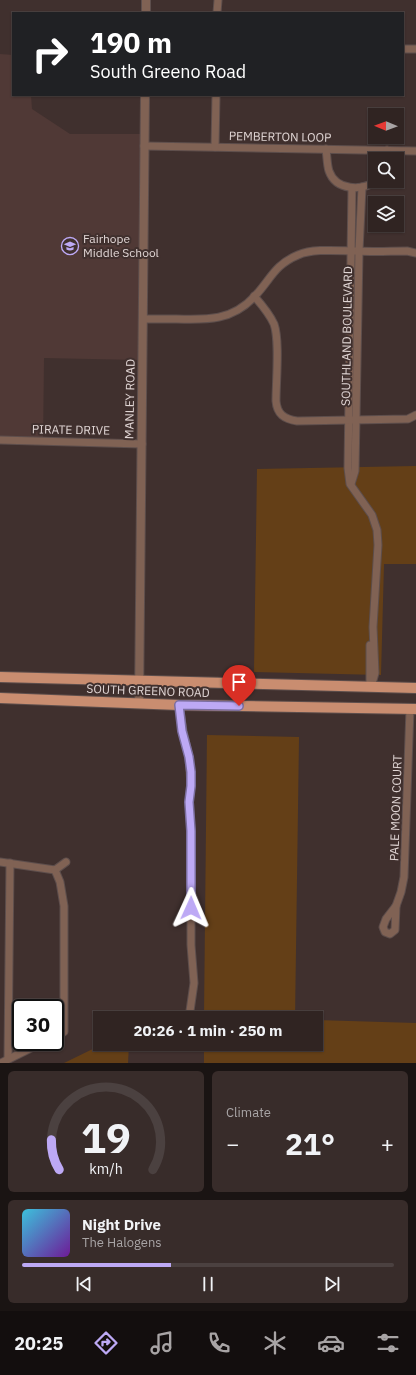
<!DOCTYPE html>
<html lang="en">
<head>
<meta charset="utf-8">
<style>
  body { margin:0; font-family:"IBM Plex Sans",sans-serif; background:#382c2a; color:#f1f3f6; height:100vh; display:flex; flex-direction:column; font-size:15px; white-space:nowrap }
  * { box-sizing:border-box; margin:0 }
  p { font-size:13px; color:#a8a4a5 }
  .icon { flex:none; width:22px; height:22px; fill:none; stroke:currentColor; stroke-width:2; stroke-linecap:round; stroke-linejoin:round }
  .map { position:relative; height:1063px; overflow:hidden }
  .side { display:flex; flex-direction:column; gap:8px; padding:8px; background:#1a1413; flex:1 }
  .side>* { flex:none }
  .hud { position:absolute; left:12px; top:12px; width:392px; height:84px; border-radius:0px; box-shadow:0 1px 3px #0004,0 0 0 1px #4b4140; background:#202124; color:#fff; overflow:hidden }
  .needle { width:26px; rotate:271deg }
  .buttons { position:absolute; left:368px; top:108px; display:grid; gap:8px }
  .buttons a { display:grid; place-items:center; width:36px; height:36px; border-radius:0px; background:#302422; box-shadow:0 1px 3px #0004,0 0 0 1px #4b4140; font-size:20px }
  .speed { position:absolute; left:12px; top:999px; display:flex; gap:8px; font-size:20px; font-weight:700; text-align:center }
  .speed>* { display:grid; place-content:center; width:52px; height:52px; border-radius:50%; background:#302422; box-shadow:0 1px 3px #0004,0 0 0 1px #4b4140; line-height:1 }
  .speed .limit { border:2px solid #111; border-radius:6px; background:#fff; color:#111 }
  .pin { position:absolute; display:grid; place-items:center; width:34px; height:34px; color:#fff; margin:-41px -17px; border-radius:50% 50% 50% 0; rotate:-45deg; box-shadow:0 0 4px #0007 }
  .pin .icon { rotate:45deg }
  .me { position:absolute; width:44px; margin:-22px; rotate:1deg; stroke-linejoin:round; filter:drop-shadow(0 0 3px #0008) }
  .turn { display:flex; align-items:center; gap:14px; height:84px; padding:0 12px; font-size:18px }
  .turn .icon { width:52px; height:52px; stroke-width:2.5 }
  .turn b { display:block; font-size:28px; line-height:34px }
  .big { font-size:30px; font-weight:700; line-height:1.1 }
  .side .card { flex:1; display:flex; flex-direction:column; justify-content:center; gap:6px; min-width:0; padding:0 14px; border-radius:6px; background:#382c2a }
  .side .dial { align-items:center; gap:0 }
  .dial svg { height:104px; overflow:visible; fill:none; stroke:#4b4140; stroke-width:7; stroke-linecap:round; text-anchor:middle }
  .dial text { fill:#f1f3f6; stroke:none }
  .song { display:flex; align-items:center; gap:12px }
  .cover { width:48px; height:48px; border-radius:6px; background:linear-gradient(135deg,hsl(190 70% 55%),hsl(280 70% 35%)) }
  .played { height:4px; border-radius:2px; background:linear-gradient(90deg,#bda9f5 40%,#4b4140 40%) }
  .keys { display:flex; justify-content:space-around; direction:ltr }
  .heat { display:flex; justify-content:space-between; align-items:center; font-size:22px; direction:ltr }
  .side .tiles { flex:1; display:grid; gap:8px; grid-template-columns:1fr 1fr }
  .card:last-child { grid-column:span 2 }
  .trip { position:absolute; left:93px; top:1011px; width:230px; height:40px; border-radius:0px; background:#302422; box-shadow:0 1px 3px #0004,0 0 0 1px #4b4140; font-weight:700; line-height:40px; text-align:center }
  .menu { display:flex; height:64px; justify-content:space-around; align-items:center; background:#130e0e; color:#a8a4a5 }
  .menu .icon { width:28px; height:28px }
  .menu .selected { color:#bda9f5 }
  .menu b { font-size:18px; color:#f1f3f6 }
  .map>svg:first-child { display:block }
  .built { fill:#503936 }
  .green { fill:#643f17 }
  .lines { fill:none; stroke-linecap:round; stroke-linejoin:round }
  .minor-casing { stroke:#5d4e4c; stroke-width:9 }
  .tertiary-casing { stroke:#5d4e4c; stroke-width:10 }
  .primary-casing { stroke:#5d4e4c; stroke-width:12 }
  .minor { stroke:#806254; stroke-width:7 }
  .tertiary { stroke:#806254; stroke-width:8 }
  .primary { stroke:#c98d70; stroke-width:10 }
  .route-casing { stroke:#7b6e9f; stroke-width:10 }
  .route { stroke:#bda9f5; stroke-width:7 }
  .labels { text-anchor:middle; stroke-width:4; stroke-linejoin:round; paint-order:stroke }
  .street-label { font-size:12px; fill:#e0d5d4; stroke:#40302e }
  .poi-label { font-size:12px; fill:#e0d5d4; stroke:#40302e; text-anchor:start }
</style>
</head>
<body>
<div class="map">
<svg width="416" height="1063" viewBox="0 0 416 1063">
  <rect width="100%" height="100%" fill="#40302e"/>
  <!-- built -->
  <polygon class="built" points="0,54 13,55 13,95 31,95 32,109 70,134 141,134 139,360 44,358 43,445 0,444"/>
  <!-- green -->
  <g class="green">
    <polygon points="416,466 416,564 384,564 381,675 254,672 257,469"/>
    <polygon points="207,735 299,737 295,1018 204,1018"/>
    <polygon points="316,1020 416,1023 416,1063 204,1063 204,1044 316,1044"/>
    <polygon points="103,1044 129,1044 128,1063 64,1063"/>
  </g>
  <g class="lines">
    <!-- minor casing -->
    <g class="minor-casing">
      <g id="minor">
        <polyline points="217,13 218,0"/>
        <polyline points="403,49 416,49"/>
        <polyline points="144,146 416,151"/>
        <polyline points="215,147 216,95"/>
        <path d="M 326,149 C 327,156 327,165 329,171 C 336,191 362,191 376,181"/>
        <polyline points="386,159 387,150"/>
        <polyline points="352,188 348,468 350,484 372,515 377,530 378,545 373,627 375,673 371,687"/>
        <path d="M 254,296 C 262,305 269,313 274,324 C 280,341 276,381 276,401 C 277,414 284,419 297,421 L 408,419 L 416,415"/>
        <path d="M 143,319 C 154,319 165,319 176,319 C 207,320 232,321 255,296 C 271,279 274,265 298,255 C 314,248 340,251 358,251 C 374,252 391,251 407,251 L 416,253"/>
        <polyline points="0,440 142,444"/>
        <polyline points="351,484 355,471 359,251 362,187"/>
        <polyline points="370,645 370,682"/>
        <polyline points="179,705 183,731 189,757 191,786 189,802 191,831 191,945 194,983 189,1018"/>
        <polyline points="0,862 55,870"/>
        <polyline points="55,870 66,862"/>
        <polyline points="396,906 401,892 404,877 410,709"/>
        <polygon points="396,906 395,930 390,934 385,932 383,927 386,919"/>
        <polyline points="55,1036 64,1032 64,906 60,882 55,870"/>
        <polyline points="8,1059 10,863"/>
        <polyline points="1,1063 43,1042"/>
      </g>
    </g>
    <!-- tertiary casing -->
    <g class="tertiary-casing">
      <g id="tertiary">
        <polyline points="146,13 146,0"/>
        <polyline points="139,704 145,95"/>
      </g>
    </g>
    <!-- primary casing -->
    <g class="primary-casing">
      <g id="primary">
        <polyline points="0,677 416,688"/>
        <polyline points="0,698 179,705 416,709"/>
      </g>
    </g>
    <!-- minor -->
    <use href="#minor" class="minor"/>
    <!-- tertiary -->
    <use href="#tertiary" class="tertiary"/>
    <!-- primary -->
    <use href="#primary" class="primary"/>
  </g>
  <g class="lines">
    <!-- route casing -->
    <g class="route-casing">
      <polyline id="route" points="191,908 191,831 189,802 191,786 191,772 189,757 182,731 179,705 239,706"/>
    </g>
    <!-- route -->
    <use href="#route" class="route"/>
  </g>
  <!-- icons -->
  <defs>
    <g id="school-ring" transform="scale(0.9)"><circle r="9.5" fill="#40302e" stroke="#bda9f5" stroke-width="1.5"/><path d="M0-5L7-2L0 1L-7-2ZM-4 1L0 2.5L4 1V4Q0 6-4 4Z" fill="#bda9f5"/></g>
  </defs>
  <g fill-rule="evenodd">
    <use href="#school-ring" x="70" y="246"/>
  </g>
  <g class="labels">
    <!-- street labels -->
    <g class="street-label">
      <text transform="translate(280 137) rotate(1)" y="4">PEMBERTON LOOP</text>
      <text transform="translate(347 336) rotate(-89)" y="4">SOUTHLAND BOULEVARD</text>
      <text transform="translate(130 399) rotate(-89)" y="4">MANLEY ROAD</text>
      <text transform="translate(71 430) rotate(1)" y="4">PIRATE DRIVE</text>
      <text transform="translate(148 691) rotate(2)" y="4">SOUTH GREENO ROAD</text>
      <text transform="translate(396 808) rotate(-88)" y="4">PALE MOON COURT</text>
    </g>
    <!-- poi labels -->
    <g class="poi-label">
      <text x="83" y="243">Fairhope<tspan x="83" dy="14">Middle School</tspan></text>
    </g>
  </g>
</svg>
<div class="buttons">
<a><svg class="needle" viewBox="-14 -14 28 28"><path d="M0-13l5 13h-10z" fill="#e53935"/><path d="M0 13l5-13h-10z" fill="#a8a4a5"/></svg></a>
<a><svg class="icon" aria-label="search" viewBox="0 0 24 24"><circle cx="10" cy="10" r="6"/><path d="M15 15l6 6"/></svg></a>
<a><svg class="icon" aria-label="layers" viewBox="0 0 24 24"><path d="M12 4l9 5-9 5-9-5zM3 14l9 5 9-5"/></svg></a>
</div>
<div class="speed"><div class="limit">30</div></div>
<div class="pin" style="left:239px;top:706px;background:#d93025"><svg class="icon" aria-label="arrive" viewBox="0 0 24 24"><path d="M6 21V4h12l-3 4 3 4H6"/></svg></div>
<svg class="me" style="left:191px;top:908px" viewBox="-20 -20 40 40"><path d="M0-17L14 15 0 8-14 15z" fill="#bda9f5" stroke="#fff" stroke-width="4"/></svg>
<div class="trip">20:26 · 1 min · 250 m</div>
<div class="hud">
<div class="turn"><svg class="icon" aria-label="right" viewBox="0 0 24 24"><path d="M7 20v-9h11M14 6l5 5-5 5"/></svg><div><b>190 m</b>South Greeno Road</div></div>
</div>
</div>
<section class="side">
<div class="tiles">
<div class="card dial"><svg viewBox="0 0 100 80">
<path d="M14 69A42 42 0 1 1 86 69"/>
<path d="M14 69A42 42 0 0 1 8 46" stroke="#bda9f5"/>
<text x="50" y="56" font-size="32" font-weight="700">19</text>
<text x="50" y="72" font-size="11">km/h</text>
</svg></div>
<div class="card"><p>Climate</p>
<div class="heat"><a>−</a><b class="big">21°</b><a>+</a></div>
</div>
<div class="card">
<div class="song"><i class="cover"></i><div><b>Night Drive</b><p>The Halogens</p></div></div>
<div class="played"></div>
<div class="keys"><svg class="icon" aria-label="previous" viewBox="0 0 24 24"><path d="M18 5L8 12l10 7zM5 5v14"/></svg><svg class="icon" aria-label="pause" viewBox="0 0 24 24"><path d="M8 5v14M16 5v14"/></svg><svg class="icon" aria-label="next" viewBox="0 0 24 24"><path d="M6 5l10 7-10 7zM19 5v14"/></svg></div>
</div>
</div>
</section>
<nav class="menu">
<b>20:25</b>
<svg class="icon selected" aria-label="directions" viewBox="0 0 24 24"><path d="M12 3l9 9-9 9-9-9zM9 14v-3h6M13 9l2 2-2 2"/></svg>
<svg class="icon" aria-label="music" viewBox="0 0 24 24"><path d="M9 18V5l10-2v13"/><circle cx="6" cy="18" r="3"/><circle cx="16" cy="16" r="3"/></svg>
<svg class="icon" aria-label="phone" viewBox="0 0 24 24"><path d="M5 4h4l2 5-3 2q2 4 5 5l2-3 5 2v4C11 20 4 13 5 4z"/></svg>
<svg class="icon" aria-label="climate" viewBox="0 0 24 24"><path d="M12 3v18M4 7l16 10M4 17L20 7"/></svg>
<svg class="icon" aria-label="car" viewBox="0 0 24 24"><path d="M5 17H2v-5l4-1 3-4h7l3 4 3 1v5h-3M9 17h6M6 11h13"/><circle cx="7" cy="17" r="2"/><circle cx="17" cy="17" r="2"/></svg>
<svg class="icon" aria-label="filters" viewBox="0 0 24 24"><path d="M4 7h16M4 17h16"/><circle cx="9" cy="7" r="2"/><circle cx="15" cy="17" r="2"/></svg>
</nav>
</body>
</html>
